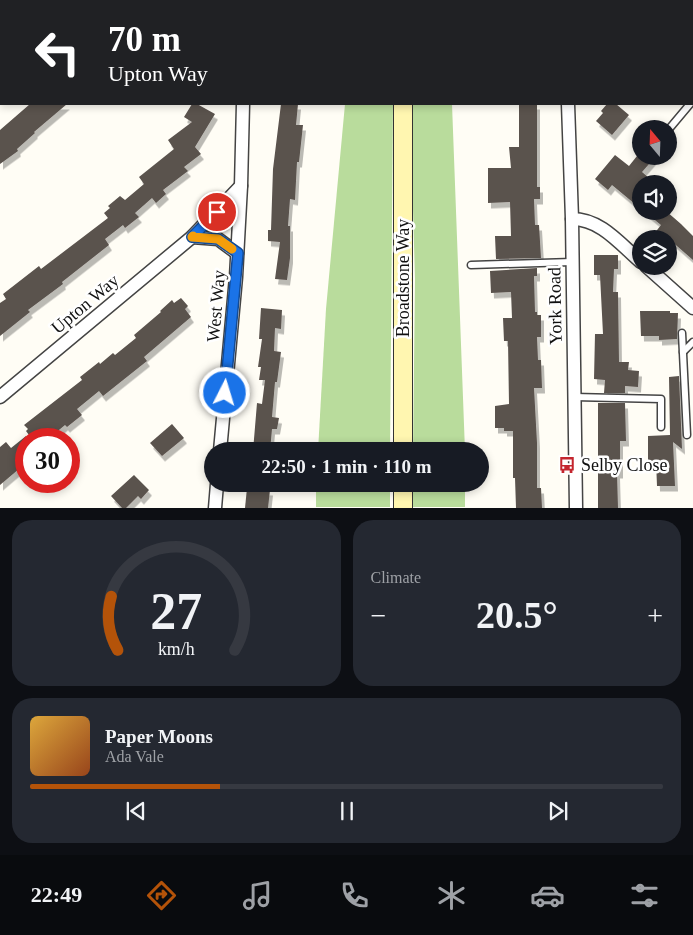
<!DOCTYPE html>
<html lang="en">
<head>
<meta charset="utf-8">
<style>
  body { margin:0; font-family:"Times New Roman",serif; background:#242831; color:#f1f3f6; height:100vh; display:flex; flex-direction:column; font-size:19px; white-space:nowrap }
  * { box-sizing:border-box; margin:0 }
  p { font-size:16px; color:#9ea1a6 }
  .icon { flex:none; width:28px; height:28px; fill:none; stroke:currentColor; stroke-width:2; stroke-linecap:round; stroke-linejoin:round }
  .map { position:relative; height:508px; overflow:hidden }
  .details { display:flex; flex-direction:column; gap:12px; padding:12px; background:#0d0f14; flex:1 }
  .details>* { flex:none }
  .top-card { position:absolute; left:0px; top:0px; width:694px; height:105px; box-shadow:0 2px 8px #0003; background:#202124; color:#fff; overflow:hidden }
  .needle { width:32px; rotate:341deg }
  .buttons { position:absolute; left:632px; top:120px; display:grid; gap:10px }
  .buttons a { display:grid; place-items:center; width:45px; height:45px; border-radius:50%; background:#171b24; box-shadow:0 2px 8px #0003; font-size:25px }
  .speed { position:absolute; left:15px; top:428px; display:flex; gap:10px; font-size:25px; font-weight:700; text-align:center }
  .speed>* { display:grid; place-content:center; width:65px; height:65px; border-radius:50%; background:#171b24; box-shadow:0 2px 8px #0003; line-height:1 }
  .speed .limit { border:8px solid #d22; background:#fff; color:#111 }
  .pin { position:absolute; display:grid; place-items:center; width:42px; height:42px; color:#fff; margin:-21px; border:2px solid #fff; border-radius:50%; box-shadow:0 1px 5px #0007 }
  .me { position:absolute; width:55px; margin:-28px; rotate:5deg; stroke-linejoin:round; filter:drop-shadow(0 0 4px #0008) }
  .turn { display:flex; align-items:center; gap:18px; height:105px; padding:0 25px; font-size:22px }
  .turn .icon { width:65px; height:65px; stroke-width:2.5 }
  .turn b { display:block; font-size:35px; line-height:42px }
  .big { font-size:38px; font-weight:700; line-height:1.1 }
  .details .tile { flex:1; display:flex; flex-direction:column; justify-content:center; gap:8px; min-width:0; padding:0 18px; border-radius:20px; background:#242831 }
  .details .dial { align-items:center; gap:0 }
  .dial svg { height:130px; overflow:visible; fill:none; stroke:#363941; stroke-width:7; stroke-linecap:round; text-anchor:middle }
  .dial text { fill:#f1f3f6; stroke:none }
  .song { display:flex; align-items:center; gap:15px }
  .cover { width:60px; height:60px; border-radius:8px; background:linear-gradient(135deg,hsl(40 70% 55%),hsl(20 70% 35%)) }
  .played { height:5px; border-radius:2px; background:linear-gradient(90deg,#b45309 30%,#363941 30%) }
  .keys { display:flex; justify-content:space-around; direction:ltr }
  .heat { display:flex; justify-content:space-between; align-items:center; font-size:28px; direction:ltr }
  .details .tiles { flex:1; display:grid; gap:12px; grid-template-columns:1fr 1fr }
  .tile:last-child { grid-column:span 2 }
  .trip { position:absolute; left:204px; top:442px; width:285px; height:50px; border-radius:25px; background:#171b24; box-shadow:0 2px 8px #0003; font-weight:700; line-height:50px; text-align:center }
  .tabs { display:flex; height:80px; justify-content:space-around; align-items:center; background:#090b0e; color:#9ea1a6 }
  .tabs .icon { width:35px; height:35px }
  .tabs .current { color:#b45309 }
  .tabs b { font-size:22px; color:#f1f3f6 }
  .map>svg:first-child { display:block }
  .forest { fill:#b9dc9c }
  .building { fill:#5a524d; filter:url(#shadow) }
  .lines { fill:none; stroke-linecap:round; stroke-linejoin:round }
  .lane-casing { stroke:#444; stroke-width:9 }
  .street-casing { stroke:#444; stroke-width:15 }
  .secondary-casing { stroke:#333; stroke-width:20 }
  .lane { stroke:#fff; stroke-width:6 }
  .street { stroke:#fff; stroke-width:12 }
  .secondary { stroke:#fff6b0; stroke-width:18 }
  .route-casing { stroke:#114b97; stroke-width:12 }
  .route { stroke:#1a73e8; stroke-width:9 }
  .slow { stroke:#f59e0b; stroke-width:9 }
  .labels { text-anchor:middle; stroke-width:5; stroke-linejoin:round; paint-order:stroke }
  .street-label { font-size:18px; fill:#111; stroke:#fff }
  .poi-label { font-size:18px; fill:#111; stroke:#fff; text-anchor:start }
</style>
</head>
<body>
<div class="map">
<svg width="693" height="508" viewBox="0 0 693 508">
  <defs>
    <filter id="shadow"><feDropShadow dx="3" dy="5.5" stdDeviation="0" flood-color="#0004"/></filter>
  </defs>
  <rect width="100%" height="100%" fill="#fffdf5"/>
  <!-- forest -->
  <g class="forest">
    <polygon points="345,104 393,104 390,451 318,451 326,309"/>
    <polygon points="410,104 452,104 465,451 413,451 415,279"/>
    <rect x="316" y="484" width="74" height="23"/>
    <rect x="413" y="484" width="52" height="23"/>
  </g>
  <!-- building -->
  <g class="building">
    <polygon points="30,104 67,104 34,132 35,133 17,149 18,151 0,164 0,130"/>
    <polygon points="192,104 197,104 215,114 195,147 201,154 184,167 188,171 163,190 166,194 156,203 152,198 135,213 139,217 125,228 123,225 105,239 109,245 62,282 63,284 28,310 30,312 0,336 0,303 6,299 3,294 39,266 41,269 108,218 104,213 110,208 108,206 120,196 125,200 144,184 139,177 174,149 168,140 192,122 184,117"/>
    <polygon points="281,104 298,104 296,125 303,125 299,162 297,162 295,200 290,199 288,226 290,226 290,258 287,280 275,279 280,242 268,241 268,230 271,230 273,169"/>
    <polygon points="519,104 537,104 537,187 540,187 540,199 534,199 535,225 539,225 541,258 496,259 495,236 511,236 510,202 488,203 488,168 511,168 509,147 519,147"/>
    <polygon points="607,104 616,104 629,115 612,135 596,121 603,113 601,111"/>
    <polygon points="615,155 629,166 637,156 656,156 642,172 656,184 641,184 641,209 612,185 608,190 595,179"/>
    <polygon points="644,211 666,211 681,224 693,236 693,260 669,239 660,239 654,234 661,225"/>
    <polygon points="594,255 618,255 618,269 614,269 613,292 618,292 619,362 629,362 628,370 639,371 638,387 625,386 625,393 604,393 605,380 594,379 595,334 603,334 600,275 594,275"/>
    <polygon points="537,268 537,276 534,276 535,312 537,312 537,315 541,315 541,337 537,337 538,360 541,360 542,388 534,388 537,443 537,488 541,488 542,508 516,508 515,478 513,478 513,431 504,431 504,428 495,428 495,406 509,404 508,341 504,341 503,318 512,318 511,292 491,293 490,271"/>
    <polygon points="181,298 188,306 185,309 191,317 144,357 147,361 103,396 99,391 77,409 82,415 67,427 65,425 48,439 32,439 26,431 28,429 24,425 82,380 80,377 99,362 100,364 113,353 115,355 136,338 134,335 161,312 160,311 172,300 174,303"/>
    <polygon points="261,308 282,310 281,329 275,328 274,351 281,352 277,382 275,382 272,417 279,418 277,429 272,429 270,451 253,451 257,403 262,404 265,380 259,380 261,367 258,367 262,339 259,339"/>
    <polygon points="640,311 670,311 670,313 678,313 677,339 659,340 659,336 641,336"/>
    <polygon points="679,376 682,449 673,442 675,486 657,486 656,461 648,461 648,436 670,435 669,377"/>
    <polygon points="598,403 625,403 626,441 620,441 620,473 617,473 618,508 598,508"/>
    <polygon points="172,424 184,438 162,456 150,443"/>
    <polygon points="26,436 26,463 0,485 0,447 6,442 11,448"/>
    <polygon points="134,475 149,490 141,499 138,496 126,508 122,508 111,496"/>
    <polygon points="247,488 270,490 268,508 245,508"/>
  </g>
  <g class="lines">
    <!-- lane casing -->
    <g class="lane-casing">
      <g id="lane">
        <polyline points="482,0 484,1"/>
        <polyline points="669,129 690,104"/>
        <polyline points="471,265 572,262"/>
        <polyline points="682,333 687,435"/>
        <polyline points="683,352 693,342"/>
        <polyline points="574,397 661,399 661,427"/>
      </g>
    </g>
    <!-- street casing -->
    <g class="street-casing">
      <g id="street">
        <polyline points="61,0 62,1"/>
        <polyline points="232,0 232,1"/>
        <polyline points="90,1 91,0"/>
        <polyline points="628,1 629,0"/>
        <polyline points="0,78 1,77"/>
        <polyline points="568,104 572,219 576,508"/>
        <path d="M 572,219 C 601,219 620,244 641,262"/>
        <polyline points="192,237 218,239 237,253"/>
        <polyline points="646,266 693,308"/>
        <polyline points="0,397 192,237 241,186"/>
        <polyline points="220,451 236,277 241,186 243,104"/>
        <polyline points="215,508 217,484"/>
      </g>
    </g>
    <!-- secondary casing -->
    <g class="secondary-casing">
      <g id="secondary">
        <polyline points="400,0 400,1"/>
        <polyline points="668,0 670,1"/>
        <polyline points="692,20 693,20"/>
        <polyline points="403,451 403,104"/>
        <polyline points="403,508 403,484"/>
      </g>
    </g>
    <!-- lane -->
    <use href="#lane" class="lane"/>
    <!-- street -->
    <use href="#street" class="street"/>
    <!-- secondary -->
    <use href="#secondary" class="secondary"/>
  </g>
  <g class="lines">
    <!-- route casing -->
    <g class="route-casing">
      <polyline id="route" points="217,212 192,237 218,239 238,253 225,393"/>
    </g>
    <!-- route -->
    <use href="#route" class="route"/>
    <!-- slow -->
    <polyline class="slow" points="193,236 192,237 218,239 232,249"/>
  </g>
  <!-- icons -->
  <defs>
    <g id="bus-bare" transform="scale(1.35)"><path d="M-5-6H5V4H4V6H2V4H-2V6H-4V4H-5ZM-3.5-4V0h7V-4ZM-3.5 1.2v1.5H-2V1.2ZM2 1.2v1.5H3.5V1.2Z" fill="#c4262e" stroke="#fff" stroke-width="2.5" paint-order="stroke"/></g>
  </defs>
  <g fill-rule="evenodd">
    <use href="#bus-bare" x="567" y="465"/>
  </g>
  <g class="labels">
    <!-- street labels -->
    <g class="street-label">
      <text transform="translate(403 278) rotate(-90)" y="6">Broadstone Way</text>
      <text transform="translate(85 304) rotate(-40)" y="6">Upton Way</text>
      <text transform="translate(216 306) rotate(-85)" y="6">West Way</text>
      <text transform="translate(555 306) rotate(-91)" y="6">York Road</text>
    </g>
    <!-- poi labels -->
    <g class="poi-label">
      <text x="581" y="471">Selby Close</text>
    </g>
  </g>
</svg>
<div class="buttons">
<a><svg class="needle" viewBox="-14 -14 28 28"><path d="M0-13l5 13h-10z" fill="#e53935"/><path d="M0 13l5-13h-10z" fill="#9ea1a6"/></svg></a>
<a><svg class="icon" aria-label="sound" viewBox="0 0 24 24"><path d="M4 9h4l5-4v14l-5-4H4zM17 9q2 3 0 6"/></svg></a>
<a><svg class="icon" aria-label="layers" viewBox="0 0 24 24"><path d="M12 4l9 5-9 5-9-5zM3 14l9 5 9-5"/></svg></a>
</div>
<div class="speed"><div class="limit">30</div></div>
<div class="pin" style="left:217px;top:212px;background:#d93025"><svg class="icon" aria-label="arrive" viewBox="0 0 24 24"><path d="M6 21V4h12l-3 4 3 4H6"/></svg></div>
<svg class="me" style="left:225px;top:393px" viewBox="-20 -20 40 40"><circle r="17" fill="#1a73e8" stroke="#fff" stroke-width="3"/><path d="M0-11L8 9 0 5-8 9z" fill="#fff"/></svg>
<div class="trip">22:50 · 1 min · 110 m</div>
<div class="top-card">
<div class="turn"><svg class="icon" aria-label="left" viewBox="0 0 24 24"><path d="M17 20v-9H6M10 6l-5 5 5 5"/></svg><div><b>70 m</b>Upton Way</div></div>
</div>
</div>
<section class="details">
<div class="tiles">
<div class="tile dial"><svg viewBox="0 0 100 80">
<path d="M14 69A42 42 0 1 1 86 69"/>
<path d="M14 69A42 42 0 0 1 10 36" stroke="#b45309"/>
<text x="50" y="56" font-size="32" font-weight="700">27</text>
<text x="50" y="72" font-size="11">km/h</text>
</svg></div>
<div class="tile"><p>Climate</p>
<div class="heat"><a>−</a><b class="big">20.5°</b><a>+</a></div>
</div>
<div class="tile">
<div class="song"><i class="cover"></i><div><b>Paper Moons</b><p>Ada Vale</p></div></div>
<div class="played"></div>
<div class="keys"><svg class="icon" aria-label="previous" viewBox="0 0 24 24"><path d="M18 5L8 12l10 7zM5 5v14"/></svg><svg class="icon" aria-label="pause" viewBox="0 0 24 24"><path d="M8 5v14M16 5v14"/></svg><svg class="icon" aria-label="next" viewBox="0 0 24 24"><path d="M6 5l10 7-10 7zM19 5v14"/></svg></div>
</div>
</div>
</section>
<nav class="tabs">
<b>22:49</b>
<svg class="icon current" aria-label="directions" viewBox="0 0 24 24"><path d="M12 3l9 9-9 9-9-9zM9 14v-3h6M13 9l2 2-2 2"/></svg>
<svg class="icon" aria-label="music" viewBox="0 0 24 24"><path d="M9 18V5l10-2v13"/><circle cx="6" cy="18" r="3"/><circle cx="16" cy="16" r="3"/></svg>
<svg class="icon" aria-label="phone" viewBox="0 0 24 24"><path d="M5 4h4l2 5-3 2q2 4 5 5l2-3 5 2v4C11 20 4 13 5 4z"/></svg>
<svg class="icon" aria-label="climate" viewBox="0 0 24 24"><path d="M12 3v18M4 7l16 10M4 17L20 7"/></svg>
<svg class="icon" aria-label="car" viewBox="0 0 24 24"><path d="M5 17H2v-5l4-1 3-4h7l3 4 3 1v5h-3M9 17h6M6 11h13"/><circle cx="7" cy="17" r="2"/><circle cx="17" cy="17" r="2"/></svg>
<svg class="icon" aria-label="filters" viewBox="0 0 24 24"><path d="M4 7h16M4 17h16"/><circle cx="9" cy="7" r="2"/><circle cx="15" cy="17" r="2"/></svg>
</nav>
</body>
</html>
